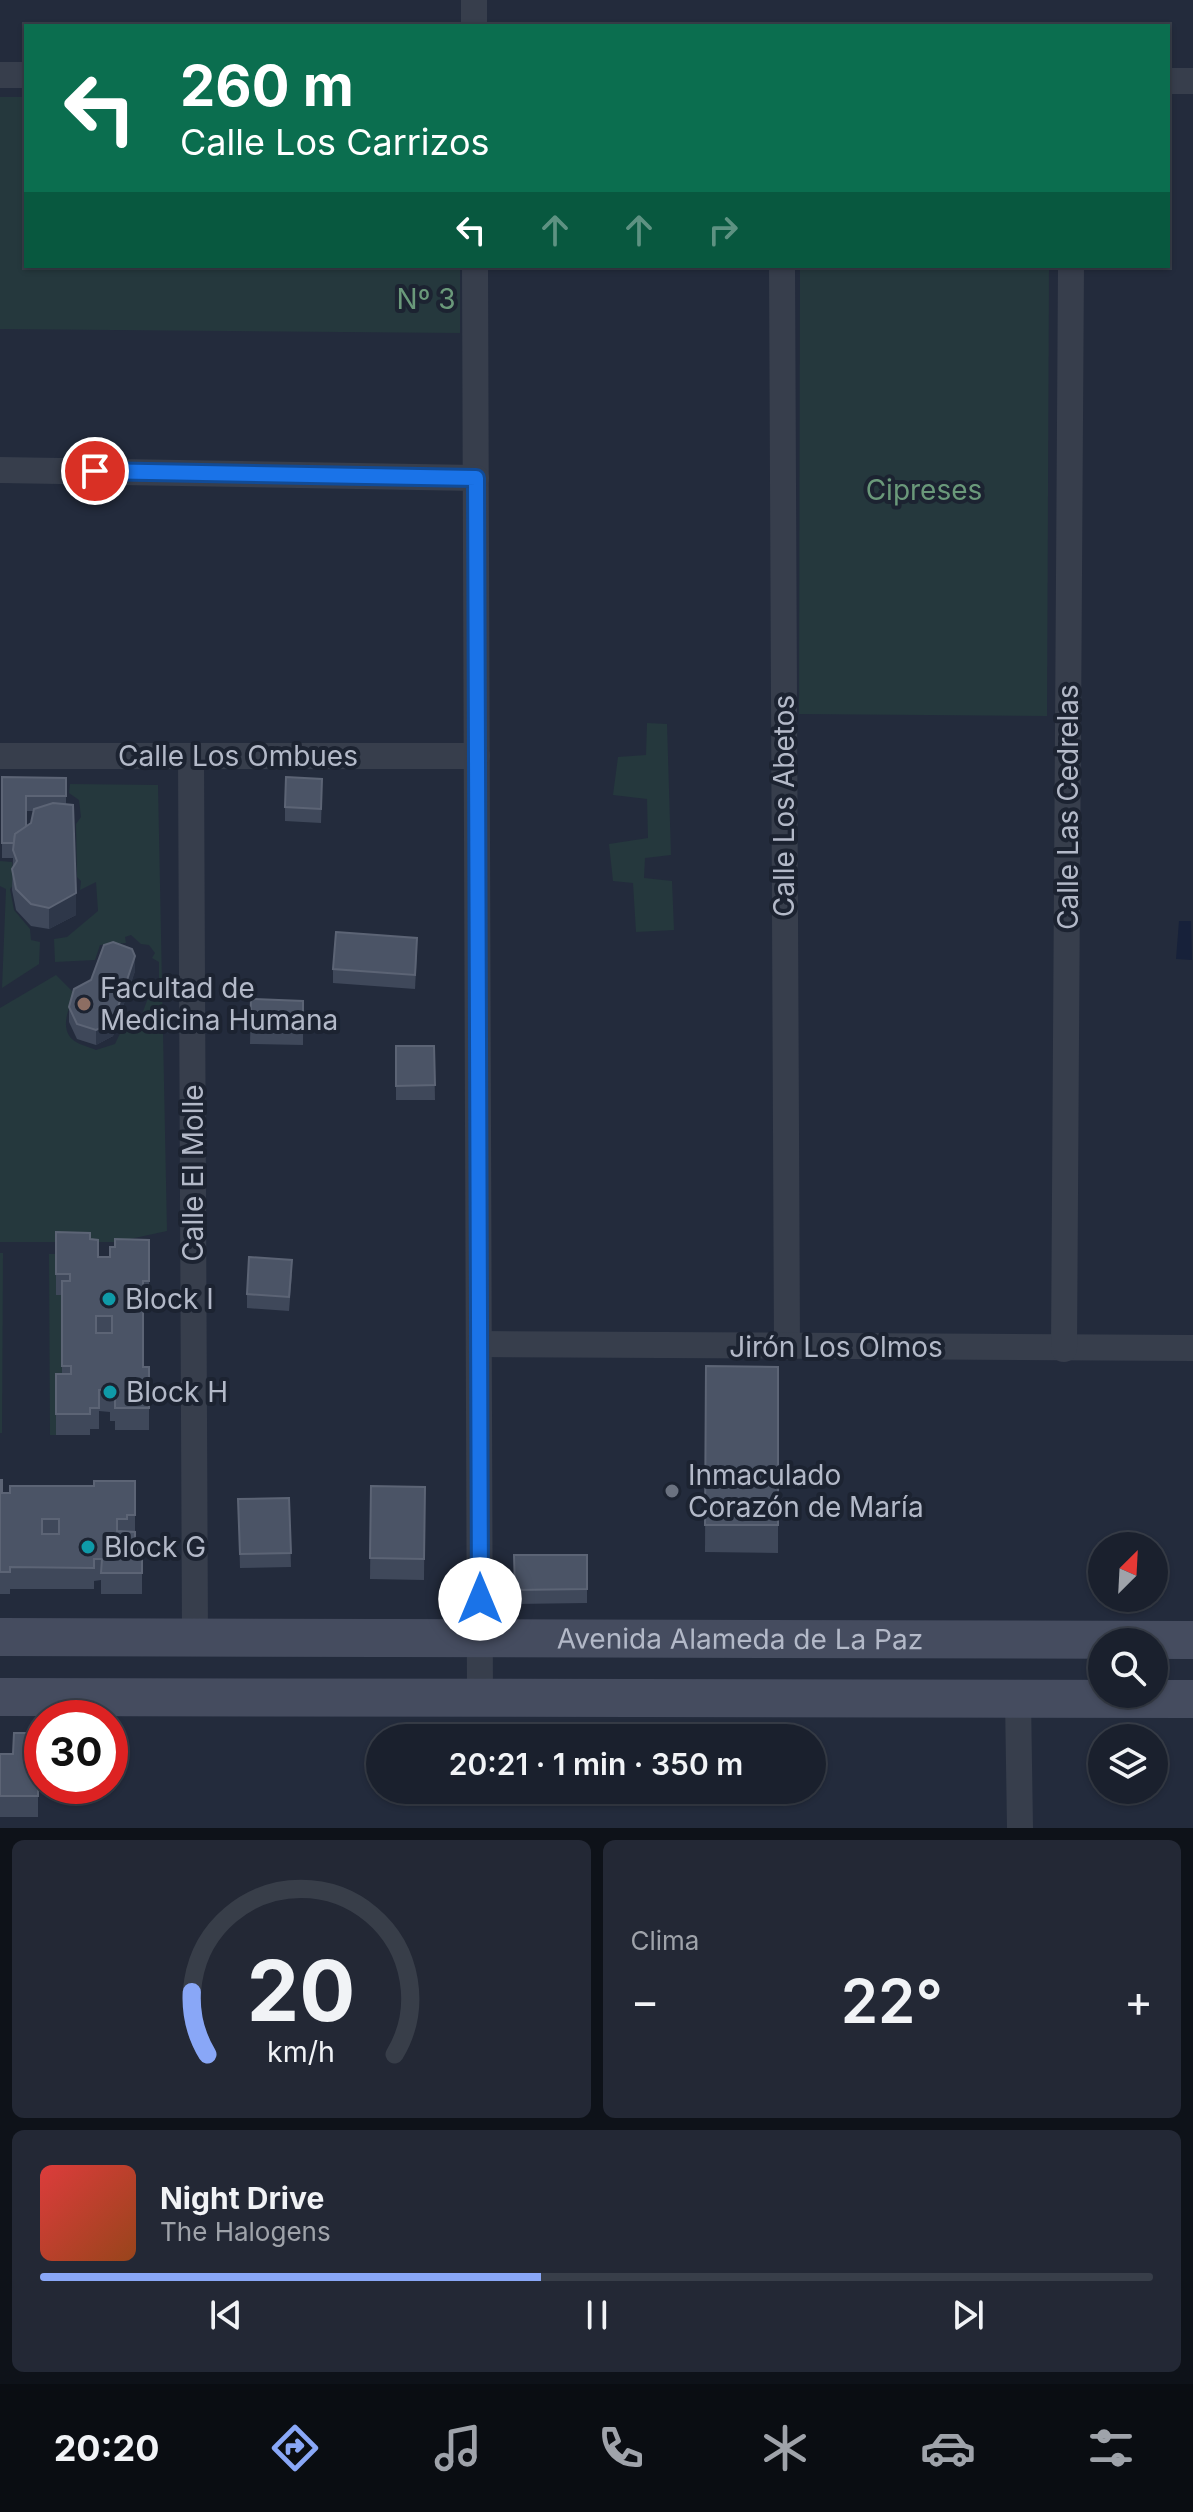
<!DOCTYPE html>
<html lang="es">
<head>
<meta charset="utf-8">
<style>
  body { margin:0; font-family:Inter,sans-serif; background:#232835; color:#f1f3f6; height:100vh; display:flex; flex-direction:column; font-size:30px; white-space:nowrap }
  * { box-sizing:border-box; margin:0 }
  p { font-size:26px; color:#9fa3aa }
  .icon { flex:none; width:44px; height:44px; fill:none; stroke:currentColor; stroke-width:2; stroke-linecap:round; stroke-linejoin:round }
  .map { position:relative; height:1828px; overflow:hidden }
  .panel { display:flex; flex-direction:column; gap:12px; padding:12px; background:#0e1219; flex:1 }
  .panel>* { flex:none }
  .top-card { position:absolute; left:24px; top:24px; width:1146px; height:244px; border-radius:0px; box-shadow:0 2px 6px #0004,0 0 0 2px #383e49; background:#0b6e4f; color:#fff; overflow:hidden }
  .needle { width:52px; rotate:24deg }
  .tools { position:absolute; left:1088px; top:1532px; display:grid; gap:16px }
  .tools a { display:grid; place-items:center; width:80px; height:80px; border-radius:50%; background:#1a202d; box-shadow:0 2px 6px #0004,0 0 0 2px #383e49; font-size:40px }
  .speed { position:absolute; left:24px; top:1700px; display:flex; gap:16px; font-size:40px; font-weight:700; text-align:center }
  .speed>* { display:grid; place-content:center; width:104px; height:104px; border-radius:50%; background:#1a202d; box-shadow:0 2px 6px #0004,0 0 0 2px #383e49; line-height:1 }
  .speed .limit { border:12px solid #d22; background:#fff; color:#111 }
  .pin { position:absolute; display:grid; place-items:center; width:68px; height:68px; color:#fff; margin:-34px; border:4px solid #fff; border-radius:50%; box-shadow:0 2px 8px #0007 }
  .me { position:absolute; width:88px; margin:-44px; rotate:0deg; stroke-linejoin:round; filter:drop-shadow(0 0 6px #0008) }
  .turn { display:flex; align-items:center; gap:28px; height:168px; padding:0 24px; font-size:36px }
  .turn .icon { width:104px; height:104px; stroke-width:2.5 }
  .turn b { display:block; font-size:56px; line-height:68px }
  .lanes { display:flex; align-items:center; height:76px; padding:0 24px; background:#0003; justify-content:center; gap:40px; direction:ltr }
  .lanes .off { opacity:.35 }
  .big { font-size:60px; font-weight:600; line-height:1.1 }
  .panel .tile { flex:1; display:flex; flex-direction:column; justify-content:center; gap:12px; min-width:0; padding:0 28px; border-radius:12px; background:#232835 }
  .panel .dial { align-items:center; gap:0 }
  .dial svg { height:208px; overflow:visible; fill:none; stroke:#383e49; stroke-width:7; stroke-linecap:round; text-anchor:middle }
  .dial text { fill:#f1f3f6; stroke:none }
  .song { display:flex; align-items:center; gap:24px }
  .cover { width:96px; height:96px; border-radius:12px; background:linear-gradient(135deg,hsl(0 70% 55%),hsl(20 70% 35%)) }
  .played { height:8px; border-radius:4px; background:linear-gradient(90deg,#89a7f7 45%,#383e49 45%) }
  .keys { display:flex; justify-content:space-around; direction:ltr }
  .heat { display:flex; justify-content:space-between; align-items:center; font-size:44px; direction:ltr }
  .panel .tiles { flex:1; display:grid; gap:12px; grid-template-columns:1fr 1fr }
  .tile:last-child { grid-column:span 2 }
  .trip { position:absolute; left:366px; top:1724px; width:460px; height:80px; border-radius:40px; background:#1a202d; box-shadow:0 2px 6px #0004,0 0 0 2px #383e49; font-weight:600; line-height:80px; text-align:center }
  .menu { display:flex; height:128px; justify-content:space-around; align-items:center; background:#0a0d12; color:#9fa3aa }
  .menu .icon { width:56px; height:56px }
  .menu .active { color:#89a7f7 }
  .menu b { font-size:36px; color:#f1f3f6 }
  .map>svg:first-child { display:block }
  .green { fill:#25383d }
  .water { fill:#17213a }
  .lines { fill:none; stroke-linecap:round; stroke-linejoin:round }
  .street { stroke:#373e4c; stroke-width:26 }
  .secondary { stroke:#454c5f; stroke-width:38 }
  .wall { fill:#3f485a; fill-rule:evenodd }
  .shaded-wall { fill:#2e3749 }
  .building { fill:#4b5466; stroke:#5c6475; stroke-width:2; fill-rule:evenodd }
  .route-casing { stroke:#114b97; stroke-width:20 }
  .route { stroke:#1a73e8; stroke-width:14 }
  .education-dot { fill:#8d6e63; stroke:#1c2331; stroke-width:3 }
  .culture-dot { fill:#0f9aa8; stroke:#1c2331; stroke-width:3 }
  .worship-dot { fill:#6b7280; stroke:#1c2331; stroke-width:3 }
  .labels { text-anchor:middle; stroke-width:8; stroke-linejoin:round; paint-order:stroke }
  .park-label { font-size:28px; fill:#6a997a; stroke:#1c2331 }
  .street-label { font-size:28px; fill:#b3b9c8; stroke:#1c2331 }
  .poi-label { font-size:28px; fill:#b3b9c8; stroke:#1c2331; text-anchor:start }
</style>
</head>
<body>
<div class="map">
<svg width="1193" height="1828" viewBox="0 0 1193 1828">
  <rect width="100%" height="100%" fill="#232b3c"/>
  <!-- green -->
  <g class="green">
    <polygon points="0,97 26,97 26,266 460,266 460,333 0,329"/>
    <polygon points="800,266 1049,266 1047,716 799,714"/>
    <polygon points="647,723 667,724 671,855 645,858 644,878 672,881 674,930 636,932 633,883 613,881 609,844 648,838 647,799 613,795 618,757 646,755"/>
    <path d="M 70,784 L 158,785 L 167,1231 L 116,1242 L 0,1242 L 0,1008 L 56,975 L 77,996 C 68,1005 60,1028 72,1039 C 77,1044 89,1047 96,1050 L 115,1044 L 125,1023 L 139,1022 L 153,985 L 159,982 L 159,962 L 152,958 L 155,953 L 149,945 L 141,944 L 131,935 L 125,937 L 126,943 L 100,945 L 95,960 L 55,962 L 54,939 L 67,937 L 98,911 L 96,882 L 80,890 L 81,881 L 77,877 L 76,824 L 81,817 L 79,800 L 69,793 Z"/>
    <polygon points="0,861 12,862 15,883 10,889 14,910 30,929 31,940 40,942 39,964 2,988 6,889 0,886"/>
    <polygon points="0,1253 3,1253 2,1433 0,1433"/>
    <polygon points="49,1254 56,1254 70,1295 62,1387 56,1396 56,1435 50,1435"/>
  </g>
  <!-- water -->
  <polygon class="water" points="1179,921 1191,921 1192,960 1176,959"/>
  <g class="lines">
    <!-- street -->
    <g class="street">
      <polyline points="474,0 474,26"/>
      <polyline points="0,75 26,75"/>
      <polyline points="1168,81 1193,81"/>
      <polyline points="475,266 480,1698"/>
      <polyline points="782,266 787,1347"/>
      <polyline points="0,470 476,478"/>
      <polyline points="0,756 477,756"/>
      <polyline points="191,757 195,1637"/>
      <polyline points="479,1344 1193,1348"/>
      <polyline points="1064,1349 1071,266"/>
      <polyline points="1018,1699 1020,1828"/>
    </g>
    <!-- secondary -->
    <g class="secondary">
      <path id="s1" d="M 0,1637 L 1193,1640"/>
      <polyline points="0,1697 1193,1699"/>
    </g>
  </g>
  <!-- wall -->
  <g class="wall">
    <path d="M 2,777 L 66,778 L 66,804 L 76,915 L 49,929 L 31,926 L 16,910 L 12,890 L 13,858 L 2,858 ZM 26,811 L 34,811 L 31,823 L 26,827 Z"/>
    <polygon points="322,794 321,823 285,821 285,807"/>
    <polygon points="417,953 415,989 333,983 333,969"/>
    <polygon points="135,971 113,1036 96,1045 77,1039 69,1022 69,1007"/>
    <polygon points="251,999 303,1001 303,1045 250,1044"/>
    <polygon points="396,1046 434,1046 435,1100 396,1100"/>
    <polygon points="56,1232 90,1239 98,1257 110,1257 115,1247 149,1240 149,1302 143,1302 143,1367 149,1367 149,1430 115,1430 115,1421 110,1421 110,1412 99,1411 99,1429 90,1429 90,1435 56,1435 56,1374 62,1374 62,1295 56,1295"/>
    <polygon points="292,1274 289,1311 247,1308 247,1294"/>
    <polygon points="706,1366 778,1367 778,1553 705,1552"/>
    <polygon points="0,1480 2,1493 94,1486 135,1481 135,1540 142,1540 142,1594 101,1594 101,1580 94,1581 94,1589 10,1589 10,1594 0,1594"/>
    <polygon points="371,1486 425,1487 424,1580 370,1579"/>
    <polygon points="289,1498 291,1567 240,1568 238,1499"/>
    <polygon points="514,1555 587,1555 587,1603 515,1604"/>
    <polygon points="38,1733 38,1817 0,1817 0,1754 13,1754"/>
  </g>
  <!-- shaded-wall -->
  <g class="shaded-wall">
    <polygon points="76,893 76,915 49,929 49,908"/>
    <polygon points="135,956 135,971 113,1036 96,1045 96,1030"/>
  </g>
  <!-- building -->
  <g class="building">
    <polygon points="2,777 66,778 66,796 26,796 26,827 15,834 14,843 2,843"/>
    <polygon points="286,777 322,779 321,809 285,807"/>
    <polygon points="53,803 73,805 76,893 49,908 31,904 16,889 12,869 17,861 13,850 15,834 31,823 34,809"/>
    <polygon points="336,932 417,938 415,975 333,969"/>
    <polygon points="113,942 132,949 135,956 113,1022 96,1030 77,1024 69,1007 74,989 91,980 104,945"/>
    <polygon points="251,999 303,1001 303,1031 250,1029"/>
    <polygon points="396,1046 434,1046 435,1085 396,1086"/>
    <path d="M 56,1232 L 90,1233 L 90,1239 L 98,1240 L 98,1257 L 110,1257 L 110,1247 L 115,1247 L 115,1239 L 149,1240 L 149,1281 L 143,1281 L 143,1367 L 149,1367 L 149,1408 L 115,1408 L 115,1400 L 110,1400 L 111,1390 L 99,1390 L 99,1408 L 90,1408 L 90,1414 L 56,1414 L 56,1374 L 71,1374 L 71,1366 L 62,1366 L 62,1281 L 70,1281 L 70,1274 L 56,1274 ZM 96,1316 L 112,1316 L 112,1333 L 96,1333 Z"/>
    <polygon points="249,1257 292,1260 289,1297 247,1294"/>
    <polygon points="706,1366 778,1367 778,1525 705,1525"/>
    <path d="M 0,1480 L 2,1480 L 2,1493 L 10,1493 L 10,1486 L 94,1486 L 94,1481 L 135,1481 L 135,1515 L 127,1515 L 127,1519 L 117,1519 L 117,1531 L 135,1532 L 135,1540 L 142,1540 L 142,1573 L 101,1573 L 102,1559 L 94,1559 L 94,1568 L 10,1567 L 10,1572 L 0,1572 ZM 42,1519 L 59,1519 L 59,1534 L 42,1534 Z"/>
    <polygon points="371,1486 425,1487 424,1559 370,1558"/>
    <polygon points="289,1498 291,1553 240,1554 238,1499"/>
    <polygon points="514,1555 587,1555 587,1589 515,1590"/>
    <polygon points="14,1733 38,1733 38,1796 0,1796 0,1754 13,1754"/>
  </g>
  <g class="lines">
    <!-- route casing -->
    <g class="route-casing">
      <polyline id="route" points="95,471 476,478 480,1599"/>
    </g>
    <!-- route -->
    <use href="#route" class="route"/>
  </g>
  <!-- markers -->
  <circle class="education-dot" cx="84" cy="1004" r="8"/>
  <g class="culture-dot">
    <circle cx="109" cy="1299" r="8"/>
    <circle cx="110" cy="1392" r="8"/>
    <circle cx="88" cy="1547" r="8"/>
  </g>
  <circle class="worship-dot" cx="672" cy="1491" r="8"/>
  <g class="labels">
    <!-- park labels -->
    <g class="park-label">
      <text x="426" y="309">Nº 3</text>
      <text x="924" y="500">Cipreses</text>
    </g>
    <!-- street labels -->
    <g class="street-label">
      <text x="238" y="766">Calle Los Ombues</text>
      <text transform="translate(784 806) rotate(-90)" y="10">Calle Los Abetos</text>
      <text transform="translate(1068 807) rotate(-90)" y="10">Calle Las Cedrelas</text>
      <text transform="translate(193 1173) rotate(-90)" y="10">Calle El Molle</text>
      <text x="836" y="1357">Jirón Los Olmos</text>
      <text dy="10" stroke="none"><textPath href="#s1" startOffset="740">Avenida Alameda de La Paz</textPath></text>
    </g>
    <!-- poi labels -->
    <g class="poi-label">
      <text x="100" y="998">Facultad de<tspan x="100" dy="32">Medicina Humana</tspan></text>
      <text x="125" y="1309">Block I</text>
      <text x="126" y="1402">Block H</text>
      <text x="688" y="1485">Inmaculado<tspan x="688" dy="32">Corazón de María</tspan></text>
      <text x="104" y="1557">Block G</text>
    </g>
  </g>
</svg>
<div class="tools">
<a><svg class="needle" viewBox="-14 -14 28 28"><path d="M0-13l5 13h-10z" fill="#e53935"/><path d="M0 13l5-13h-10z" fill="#9fa3aa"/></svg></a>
<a><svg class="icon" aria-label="search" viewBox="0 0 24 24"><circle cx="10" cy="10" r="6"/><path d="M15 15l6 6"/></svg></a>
<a><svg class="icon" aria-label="layers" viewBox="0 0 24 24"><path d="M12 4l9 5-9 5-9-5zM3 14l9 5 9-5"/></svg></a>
</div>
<div class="speed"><div class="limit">30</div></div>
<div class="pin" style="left:95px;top:471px;background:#d93025"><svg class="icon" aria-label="arrive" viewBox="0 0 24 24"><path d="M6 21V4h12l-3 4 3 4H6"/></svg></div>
<svg class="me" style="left:480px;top:1599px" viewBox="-20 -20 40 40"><circle r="19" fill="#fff"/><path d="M0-13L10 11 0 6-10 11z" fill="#1a73e8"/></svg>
<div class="trip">20:21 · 1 min · 350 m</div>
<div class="top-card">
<div class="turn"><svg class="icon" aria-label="left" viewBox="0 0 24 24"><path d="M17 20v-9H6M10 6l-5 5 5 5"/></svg><div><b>260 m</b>Calle Los Carrizos</div></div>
<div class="lanes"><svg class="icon" aria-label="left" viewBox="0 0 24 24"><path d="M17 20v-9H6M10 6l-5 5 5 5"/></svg><svg class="icon off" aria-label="ahead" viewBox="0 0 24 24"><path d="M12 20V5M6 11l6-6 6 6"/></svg><svg class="icon off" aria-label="ahead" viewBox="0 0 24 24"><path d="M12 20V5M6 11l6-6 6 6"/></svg><svg class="icon off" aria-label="right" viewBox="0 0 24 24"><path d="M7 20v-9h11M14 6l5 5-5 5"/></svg></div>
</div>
</div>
<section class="panel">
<div class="tiles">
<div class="tile dial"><svg viewBox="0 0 100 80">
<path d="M14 69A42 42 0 1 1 86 69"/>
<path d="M14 69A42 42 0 0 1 8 45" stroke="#89a7f7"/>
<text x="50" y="56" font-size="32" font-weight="700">20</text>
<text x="50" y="72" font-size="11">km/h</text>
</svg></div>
<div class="tile"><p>Clima</p>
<div class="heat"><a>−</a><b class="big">22°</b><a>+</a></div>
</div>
<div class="tile">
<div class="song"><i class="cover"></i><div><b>Night Drive</b><p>The Halogens</p></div></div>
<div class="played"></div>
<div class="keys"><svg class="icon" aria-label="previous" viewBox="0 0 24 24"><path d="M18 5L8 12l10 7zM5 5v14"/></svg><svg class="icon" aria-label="pause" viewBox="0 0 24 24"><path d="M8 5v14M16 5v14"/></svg><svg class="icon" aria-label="next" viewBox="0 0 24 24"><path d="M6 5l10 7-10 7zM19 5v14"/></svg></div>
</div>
</div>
</section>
<nav class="menu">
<b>20:20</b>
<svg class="icon active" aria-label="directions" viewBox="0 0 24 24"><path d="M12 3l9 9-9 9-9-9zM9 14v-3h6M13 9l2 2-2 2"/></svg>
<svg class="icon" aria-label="music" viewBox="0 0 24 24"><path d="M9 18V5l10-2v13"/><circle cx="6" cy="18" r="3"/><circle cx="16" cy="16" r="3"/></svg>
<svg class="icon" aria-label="phone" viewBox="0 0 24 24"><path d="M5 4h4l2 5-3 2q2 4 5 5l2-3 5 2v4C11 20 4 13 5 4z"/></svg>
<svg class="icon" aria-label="climate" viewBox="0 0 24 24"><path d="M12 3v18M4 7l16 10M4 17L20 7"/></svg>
<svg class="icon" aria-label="car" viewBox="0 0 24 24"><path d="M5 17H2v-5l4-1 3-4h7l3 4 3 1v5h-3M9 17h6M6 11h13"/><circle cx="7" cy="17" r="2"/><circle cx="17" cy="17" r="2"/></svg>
<svg class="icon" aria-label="filters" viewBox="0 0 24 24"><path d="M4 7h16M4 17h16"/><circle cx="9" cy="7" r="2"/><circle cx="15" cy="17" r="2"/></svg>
</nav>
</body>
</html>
